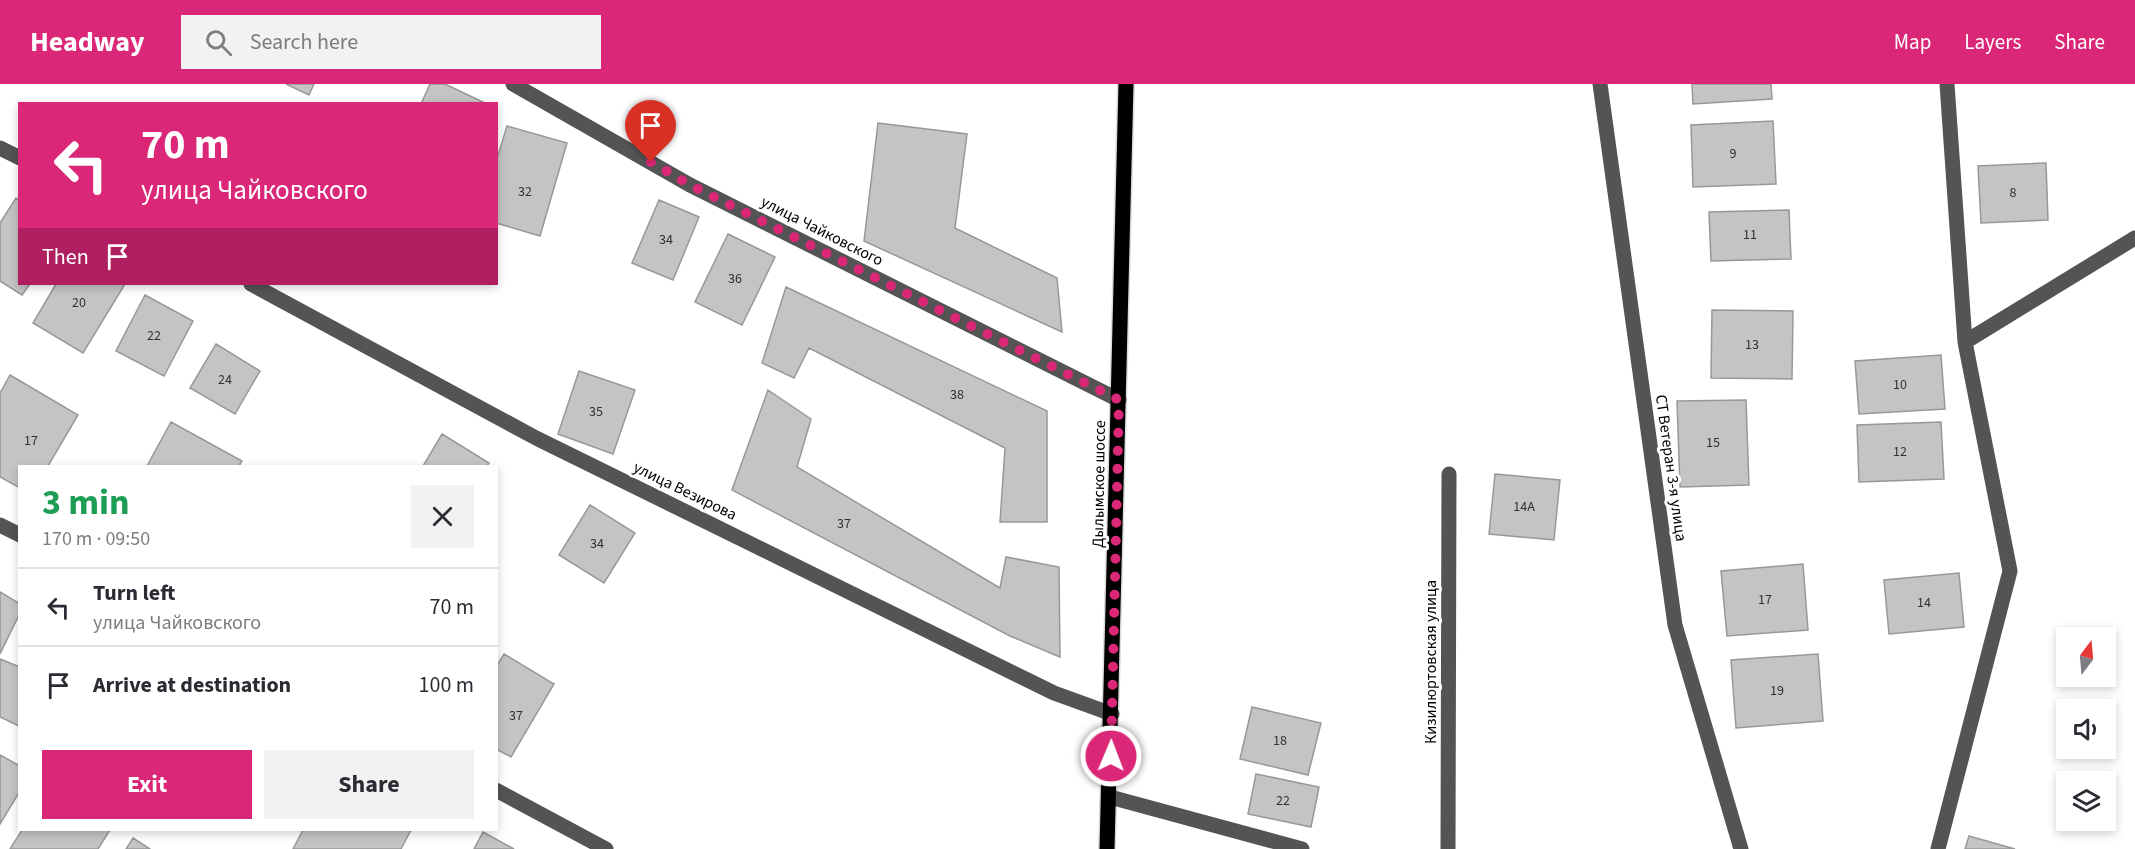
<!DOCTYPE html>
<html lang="en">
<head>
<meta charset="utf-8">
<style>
  body { margin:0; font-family:"Source Sans 3",sans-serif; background:#f2f2f3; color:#2b2b33; height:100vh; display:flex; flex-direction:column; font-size:22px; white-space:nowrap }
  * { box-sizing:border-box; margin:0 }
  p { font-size:20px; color:#7c7c81 }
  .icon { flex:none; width:33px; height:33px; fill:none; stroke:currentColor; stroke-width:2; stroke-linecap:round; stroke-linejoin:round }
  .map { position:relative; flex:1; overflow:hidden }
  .side { position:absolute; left:18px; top:381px; width:480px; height:366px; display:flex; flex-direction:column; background:#fff; border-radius:0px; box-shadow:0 3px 9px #0003 }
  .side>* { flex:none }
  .hud { position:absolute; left:18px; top:18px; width:480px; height:183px; border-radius:0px; box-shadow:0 3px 9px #0003; background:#db2777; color:#fff; overflow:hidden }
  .needle { width:39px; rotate:16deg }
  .tools { position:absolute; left:2056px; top:543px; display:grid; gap:12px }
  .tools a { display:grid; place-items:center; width:60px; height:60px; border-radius:0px; background:#fff; box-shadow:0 3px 9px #0003; font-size:30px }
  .pin { position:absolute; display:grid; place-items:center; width:51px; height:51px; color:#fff; margin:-62px -26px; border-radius:50% 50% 50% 0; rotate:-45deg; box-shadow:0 0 6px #0007 }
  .pin .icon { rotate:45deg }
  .me { position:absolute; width:66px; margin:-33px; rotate:1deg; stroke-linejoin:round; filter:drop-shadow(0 0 4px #0008) }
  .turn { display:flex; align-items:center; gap:21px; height:126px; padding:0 24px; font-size:27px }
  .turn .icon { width:78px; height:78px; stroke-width:2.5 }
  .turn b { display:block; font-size:42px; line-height:51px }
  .then { display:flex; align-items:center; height:57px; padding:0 24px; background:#0003; gap:12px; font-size:22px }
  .round { display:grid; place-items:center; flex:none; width:63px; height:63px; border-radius:0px; background:#f2f2f3 }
  .summary { display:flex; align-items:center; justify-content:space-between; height:102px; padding:0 24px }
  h1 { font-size:36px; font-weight:700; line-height:45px; color:#1e9e55 }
  .cta { display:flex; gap:12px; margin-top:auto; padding:12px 24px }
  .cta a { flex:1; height:69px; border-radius:0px; background:#db2777; color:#fff; font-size:24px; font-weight:700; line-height:69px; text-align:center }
  .cta a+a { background:#f2f2f3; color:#2b2b33 }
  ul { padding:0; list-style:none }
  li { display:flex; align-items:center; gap:18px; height:78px; padding:0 24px; border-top:2px solid #e1e1e2 }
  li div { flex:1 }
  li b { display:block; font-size:22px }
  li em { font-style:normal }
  header { display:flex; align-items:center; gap:36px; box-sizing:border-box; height:84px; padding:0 30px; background:#db2777; color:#fff }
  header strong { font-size:28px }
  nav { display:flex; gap:33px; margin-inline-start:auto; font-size:21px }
  .search { width:420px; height:54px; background:#f2f2f3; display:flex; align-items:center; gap:15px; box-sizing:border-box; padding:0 21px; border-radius:0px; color:#7c7c81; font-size:22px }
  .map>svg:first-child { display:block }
</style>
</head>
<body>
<header>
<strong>Headway</strong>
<div class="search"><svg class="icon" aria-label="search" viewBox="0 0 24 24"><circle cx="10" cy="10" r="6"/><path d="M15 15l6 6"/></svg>Search here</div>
<nav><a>Map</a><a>Layers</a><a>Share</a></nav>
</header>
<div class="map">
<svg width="2135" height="765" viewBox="0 0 2135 765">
  <rect width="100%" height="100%" fill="#fff"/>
  <path fill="#c4c4c4" stroke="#989898" stroke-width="1.5" d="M286,0H314L309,11Z
    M430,0H445L487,20H421Z
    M1692,0H1771L1772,15L1693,20Z
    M1773,37L1776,100L1693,103L1691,41Z
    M878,39L967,50L955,144L1057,194L1062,248L864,157Z
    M507,42L567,59L540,152L496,139V78Z
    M2046,79L2048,136L1981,139L1978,82Z
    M16,114L20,117V200H30L22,211L0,197V139Z
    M659,116L699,133L673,196L632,179Z
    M1789,126L1791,175L1711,177L1709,128Z
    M728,150L775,173L742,241L695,218Z
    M56,200H125L83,269L33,239Z
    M786,203L1047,327V438H1000L1005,364L809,264L794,294L762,279Z
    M145,211L193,237L164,292L116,267Z
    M1712,226L1793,227L1792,295L1711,294Z
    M216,260L260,287L235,330L190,304Z
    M1941,271L1945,325L1859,330L1855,277Z
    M579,287L635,306L613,370L558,350Z
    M10,291L78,331L48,382H20V404L0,393V309Z
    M768,306L811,335L797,383L1000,504L1006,473L1059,483L1060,573L1010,552L732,406Z
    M1746,316L1749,401L1680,403L1677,317Z
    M171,338L242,377L239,382H147Z
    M1941,338L1944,395L1859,398L1857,341Z
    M442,350L489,379L487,382H423Z
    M1495,390L1560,396L1554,456L1489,450Z
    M590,421L635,449L604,499L559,471Z
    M1803,480L1808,546L1727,552L1721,487Z
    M1959,489L1964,543L1889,550L1884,496Z
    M0,508L20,520V529L0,570Z
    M504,570L554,600L511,673L496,665V583Z
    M1818,570L1823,637L1736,644L1731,576Z
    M0,575L20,583L19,642L0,633Z
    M1252,623L1321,639L1308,691L1240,675Z
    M0,671L20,682V707L0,740Z
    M1256,690L1319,703L1311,743L1248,730Z
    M22,746H110L98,765H10Z
    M303,746H411L401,765H293Z
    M483,748L514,765H474Z
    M1969,752L2015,765H1965Z
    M133,754L150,765H126Z"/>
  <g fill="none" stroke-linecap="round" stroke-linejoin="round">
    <g stroke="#dbdbdb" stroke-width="18">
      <path id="major" d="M1107,765L1126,0"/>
    </g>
    <path stroke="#545454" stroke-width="15" d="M513,0L690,101L1119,316
      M1600,0L1675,541L1741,765
      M0,64L20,74
      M251,200L536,354L1054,609L1112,630
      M1965,258L2135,154
      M0,441L20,451
      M496,706L606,765
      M1110,713L1302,765
      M1448,765L1449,390
      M1938,765L2010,487L1965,258L1947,0"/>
    <use href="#major" stroke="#000" stroke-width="15"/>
  </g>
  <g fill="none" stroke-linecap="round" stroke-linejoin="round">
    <path stroke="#db2777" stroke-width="10" stroke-dasharray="0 18" d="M651,78L690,101L1119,316L1111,672"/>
  </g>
  <g text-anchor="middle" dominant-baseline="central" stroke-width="6" stroke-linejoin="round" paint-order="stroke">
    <g font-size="14" fill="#313131">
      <text x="1733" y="70">9</text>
      <text x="525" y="108">32</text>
      <text x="2013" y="109">8</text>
      <text x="1750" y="151">11</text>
      <text x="666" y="156">34</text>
      <text x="735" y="195">36</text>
      <text x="79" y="219">20</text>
      <text x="154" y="252">22</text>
      <text x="1752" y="261">13</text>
      <text x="225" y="296">24</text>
      <text x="1900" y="301">10</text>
      <text x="957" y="311">38</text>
      <text x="596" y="328">35</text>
      <text x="31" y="357">17</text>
      <text x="1713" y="359">15</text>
      <text x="1900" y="368">12</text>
      <text x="1524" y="423">14А</text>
      <text x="844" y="440">37</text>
      <text x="597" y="460">34</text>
      <text x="1765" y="516">17</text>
      <text x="1924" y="519">14</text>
      <text x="1777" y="607">19</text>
      <text x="516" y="632">37</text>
      <text x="1280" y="657">18</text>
      <text x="1283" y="717">22</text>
    </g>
    <g font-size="16" fill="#000" stroke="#fff">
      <text transform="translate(822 147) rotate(27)">улица Чайковского</text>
      <text transform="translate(1671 384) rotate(82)">СТ Ветеран 3-я улица</text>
      <text transform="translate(1099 400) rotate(-89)">Дылымское шоссе</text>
      <text transform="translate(685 407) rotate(26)">улица Везирова</text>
      <text transform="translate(1431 578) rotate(-90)">Кизилюртовская улица</text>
    </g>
  </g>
</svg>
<div class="tools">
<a><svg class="needle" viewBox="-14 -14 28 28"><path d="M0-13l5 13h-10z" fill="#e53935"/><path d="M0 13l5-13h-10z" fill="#7c7c81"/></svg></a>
<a><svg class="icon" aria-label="sound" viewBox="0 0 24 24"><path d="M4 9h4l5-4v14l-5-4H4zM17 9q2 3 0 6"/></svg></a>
<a><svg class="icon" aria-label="layers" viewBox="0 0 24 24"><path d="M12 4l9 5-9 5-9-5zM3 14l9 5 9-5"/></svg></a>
</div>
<div class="pin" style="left:651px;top:78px;background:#d93025"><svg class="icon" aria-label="arrive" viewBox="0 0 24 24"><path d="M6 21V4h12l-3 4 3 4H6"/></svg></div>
<svg class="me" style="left:1111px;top:672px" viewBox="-20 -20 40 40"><circle r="17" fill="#db2777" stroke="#fff" stroke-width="3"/><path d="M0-11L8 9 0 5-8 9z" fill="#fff"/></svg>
<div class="hud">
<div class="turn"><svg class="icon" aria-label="left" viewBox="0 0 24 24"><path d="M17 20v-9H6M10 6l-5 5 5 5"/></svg><div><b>70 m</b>улица Чайковского</div></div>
<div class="then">Then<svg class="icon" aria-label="arrive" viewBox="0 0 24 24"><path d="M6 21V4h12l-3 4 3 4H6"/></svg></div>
</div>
<section class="side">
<div class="summary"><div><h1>3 min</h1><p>170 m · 09:50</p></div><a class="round"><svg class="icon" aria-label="close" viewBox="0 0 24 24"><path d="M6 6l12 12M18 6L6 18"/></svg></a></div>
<ul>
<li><svg class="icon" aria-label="left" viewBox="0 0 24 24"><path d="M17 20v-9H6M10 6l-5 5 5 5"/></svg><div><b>Turn left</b><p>улица Чайковского</p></div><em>70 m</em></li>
<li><svg class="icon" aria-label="arrive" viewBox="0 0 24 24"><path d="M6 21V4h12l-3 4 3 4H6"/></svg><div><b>Arrive at destination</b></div><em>100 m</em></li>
</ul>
<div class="cta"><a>Exit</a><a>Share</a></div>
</section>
</div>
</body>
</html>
